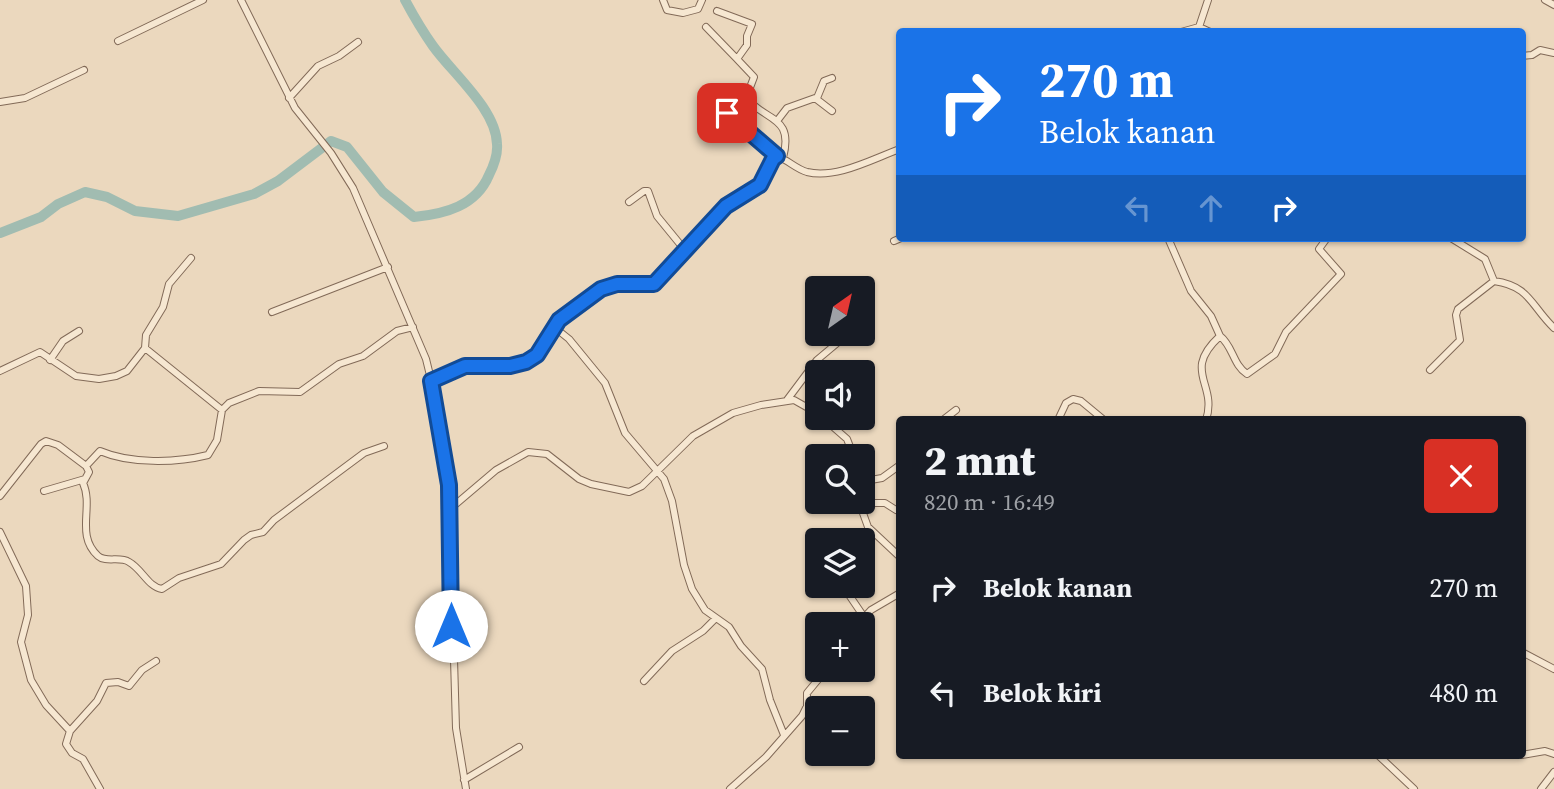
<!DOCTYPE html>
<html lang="id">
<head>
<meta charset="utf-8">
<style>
  body { margin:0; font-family:"Source Serif 4",serif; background:#242831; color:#f1f3f6; height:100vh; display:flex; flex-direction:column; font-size:26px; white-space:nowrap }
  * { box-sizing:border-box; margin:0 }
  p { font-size:23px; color:#9ea1a6 }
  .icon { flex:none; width:38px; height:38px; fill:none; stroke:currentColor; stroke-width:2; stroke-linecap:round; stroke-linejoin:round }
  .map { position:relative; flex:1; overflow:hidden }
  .side { position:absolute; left:896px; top:416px; width:630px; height:343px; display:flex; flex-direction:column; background:#171b24; border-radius:7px; box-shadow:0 2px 5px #0004 }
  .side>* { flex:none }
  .guide { position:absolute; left:896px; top:28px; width:630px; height:214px; border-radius:7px; box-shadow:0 2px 5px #0004; background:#1a73e8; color:#fff; overflow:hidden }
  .needle { width:46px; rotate:34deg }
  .fabs { position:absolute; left:805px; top:276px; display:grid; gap:14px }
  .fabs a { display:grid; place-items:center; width:70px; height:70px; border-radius:7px; background:#171b24; box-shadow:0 2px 5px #0004; font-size:35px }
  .pin { position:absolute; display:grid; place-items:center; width:60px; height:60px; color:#fff; margin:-30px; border-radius:14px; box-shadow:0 4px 10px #0006 }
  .me { position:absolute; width:77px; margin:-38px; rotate:0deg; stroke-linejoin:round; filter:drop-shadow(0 0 5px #0008) }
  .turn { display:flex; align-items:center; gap:24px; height:147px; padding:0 28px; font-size:32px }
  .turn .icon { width:91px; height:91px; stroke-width:2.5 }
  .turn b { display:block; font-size:49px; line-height:60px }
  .lanes { display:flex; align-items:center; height:66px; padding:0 28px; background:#0003; justify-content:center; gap:35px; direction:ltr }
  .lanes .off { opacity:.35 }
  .round { display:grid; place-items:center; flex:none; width:74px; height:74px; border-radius:7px; background:#242831 }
  .summary { display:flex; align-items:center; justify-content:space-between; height:119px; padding:0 28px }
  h1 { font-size:42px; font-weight:800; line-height:52px }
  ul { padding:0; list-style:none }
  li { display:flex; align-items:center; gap:21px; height:105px; padding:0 28px }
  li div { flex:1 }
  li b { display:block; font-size:26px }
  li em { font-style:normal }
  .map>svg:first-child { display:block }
</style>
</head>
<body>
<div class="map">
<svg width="1554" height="789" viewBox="0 0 1554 789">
  <rect width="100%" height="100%" fill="#ebd8be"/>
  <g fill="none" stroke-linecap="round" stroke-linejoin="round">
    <path stroke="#a1bcb1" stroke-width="10" d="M0,233L41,217L58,204L85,192L107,197L135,211L178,216L254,194L278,181L331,141L347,147L383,192L414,217C445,214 476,206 489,175C494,165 498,155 497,144C496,109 453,74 433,46C423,32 413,15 405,0"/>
    <g stroke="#826a58" stroke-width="8">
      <path id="minor" d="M241,0L295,108L331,153L353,188L426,359L437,404L449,485L456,728L466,789
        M663,0L667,10L683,13L698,9L702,0
        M1545,0L1554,5
        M717,11L752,24L747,36V45L737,59L754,77L746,98C767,122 794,116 783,158
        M706,27L737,59
        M1199,27L1210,32
        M1181,32L1199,27L1208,0
        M118,41L203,0
        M1522,56L1532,55L1540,50L1554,53
        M289,98L318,66L339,56L358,42
        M817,98L824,81L832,78
        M0,102L25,98L84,70
        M727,112L777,156
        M777,121L787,108L815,98L832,111
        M629,202L644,191H648L657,216L684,249
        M1168,238L1191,291L1211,316L1220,336C1181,372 1218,383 1206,420
        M1451,238L1485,259L1494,281
        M894,241L901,238
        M272,312L388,267
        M554,327L569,339L605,383L625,433L664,479L672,501L684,565L692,589L705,610L729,627L741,646L762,669L770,700L784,735
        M1220,336C1233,346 1233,365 1247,374L1275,354L1286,332L1341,274L1319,249L1327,238
        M145,348L146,335L163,307L169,284L191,258
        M50,360L63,341L79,331
        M1430,370L1460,340L1456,315L1458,309L1494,281C1530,286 1531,306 1554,328
        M0,371L40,352L76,376L99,379L116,376L127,371L145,348L222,410
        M431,381L465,366H510L526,362L536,355L559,320L601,289L617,284H654L712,219L732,201L760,185L773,159L777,156C788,160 796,169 807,172C837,179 872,159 900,149
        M787,400L817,360L848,334
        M823,418L847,439L854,457
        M943,420L956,410
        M1058,420L1066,403L1073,399L1081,401L1104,420
        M86,466L89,472L83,483C94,507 75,535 98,556C106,563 120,556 129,562C142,569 148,587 162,589L179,578L221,564L244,540L251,535L263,532L274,520L364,453L384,446
        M863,474L865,481L882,478L900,465
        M44,491L85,479
        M0,496L41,444L46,441L58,445L86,466L100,451C130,464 176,463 208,455L217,440L222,410L229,403L259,391L300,392L339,364L363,356L397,331L413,327
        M859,502L868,527L900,557
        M859,503H885L896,510
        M450,509L496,470L528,452L547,454L579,479L591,484L629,492L642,486L693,436L733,413L761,405L794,400L817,413
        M0,532L26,586L28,615L21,642L31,680L46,705L70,731
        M843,586L864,617
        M857,625L871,610L900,593
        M1522,652L1554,669
        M644,681L672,651L703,631L715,619
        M1522,755L1545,751L1554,754
        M1379,756L1414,789
        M464,780L519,747
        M100,789L83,759L72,753L66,744L70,731L97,701L106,683L118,682L129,686L142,670L156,661
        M730,789L766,757L802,716L807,706V693L826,670
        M1541,789L1554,772"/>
    </g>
    <use href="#minor" stroke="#f6e7d1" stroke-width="6"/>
  </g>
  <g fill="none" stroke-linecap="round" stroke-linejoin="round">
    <g stroke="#114b97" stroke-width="18">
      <path id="route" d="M451,626L449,485L431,381L465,366H510L526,362L537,355L559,320L601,289L617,284H654L726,206L760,185L773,159L777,156L727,113"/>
    </g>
    <use href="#route" stroke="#1a73e8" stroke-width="12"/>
  </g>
</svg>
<div class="fabs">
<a><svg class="needle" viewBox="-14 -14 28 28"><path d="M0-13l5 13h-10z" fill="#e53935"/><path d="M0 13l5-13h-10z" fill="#9ea1a6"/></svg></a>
<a><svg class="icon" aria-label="sound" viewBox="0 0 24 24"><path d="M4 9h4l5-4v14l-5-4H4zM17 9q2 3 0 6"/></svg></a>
<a><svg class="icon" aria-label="search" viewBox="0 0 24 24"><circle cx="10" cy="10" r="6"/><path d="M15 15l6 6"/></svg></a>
<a><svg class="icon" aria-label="layers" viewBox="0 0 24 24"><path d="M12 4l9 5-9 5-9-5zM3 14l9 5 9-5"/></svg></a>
<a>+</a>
<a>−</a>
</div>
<div class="pin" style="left:727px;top:113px;background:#d93025"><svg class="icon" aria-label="arrive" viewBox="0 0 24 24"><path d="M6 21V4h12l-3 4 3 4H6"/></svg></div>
<svg class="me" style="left:451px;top:626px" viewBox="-20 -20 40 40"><circle r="19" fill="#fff"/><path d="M0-13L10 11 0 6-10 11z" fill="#1a73e8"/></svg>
<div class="guide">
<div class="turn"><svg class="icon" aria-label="right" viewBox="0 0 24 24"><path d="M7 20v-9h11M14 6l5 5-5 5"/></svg><div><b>270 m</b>Belok kanan</div></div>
<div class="lanes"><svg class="icon off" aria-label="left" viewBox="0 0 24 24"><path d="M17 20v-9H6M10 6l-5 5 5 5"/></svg><svg class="icon off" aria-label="ahead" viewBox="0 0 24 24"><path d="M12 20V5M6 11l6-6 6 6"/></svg><svg class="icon" aria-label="right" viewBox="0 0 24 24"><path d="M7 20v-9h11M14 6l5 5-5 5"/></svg></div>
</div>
<section class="side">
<div class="summary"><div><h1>2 mnt</h1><p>820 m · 16:49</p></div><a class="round" style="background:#d93025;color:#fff"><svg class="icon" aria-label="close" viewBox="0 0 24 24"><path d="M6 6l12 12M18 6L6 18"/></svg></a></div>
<ul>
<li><svg class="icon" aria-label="right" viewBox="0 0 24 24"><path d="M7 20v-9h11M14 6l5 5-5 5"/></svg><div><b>Belok kanan</b></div><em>270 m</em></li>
<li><svg class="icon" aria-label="left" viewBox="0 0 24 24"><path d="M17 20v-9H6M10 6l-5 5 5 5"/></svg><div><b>Belok kiri</b></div><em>480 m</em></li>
</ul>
</section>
</div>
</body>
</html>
